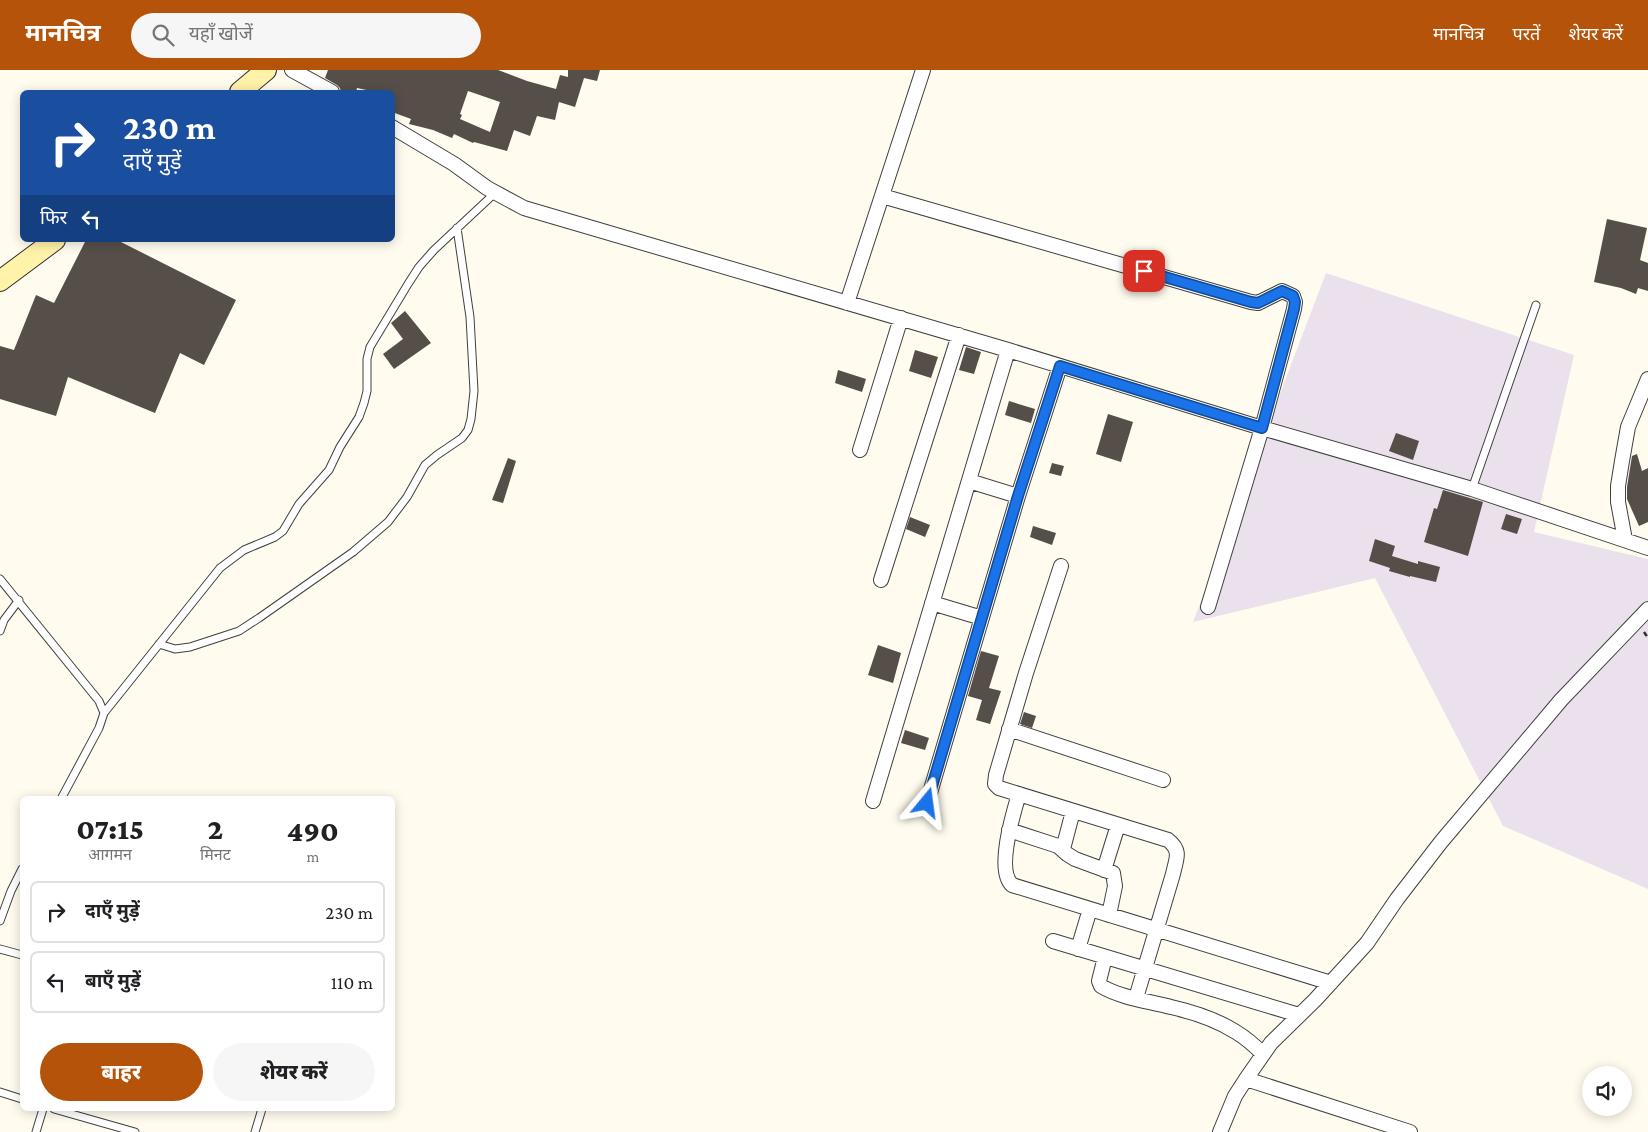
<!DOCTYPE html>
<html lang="hi">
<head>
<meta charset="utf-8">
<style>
  body { margin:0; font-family:"Crimson Pro","Noto Sans Devanagari",serif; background:#f6f6f6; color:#202124; height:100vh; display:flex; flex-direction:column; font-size:19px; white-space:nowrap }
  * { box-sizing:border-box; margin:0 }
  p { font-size:16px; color:#757577 }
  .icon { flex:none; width:28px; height:28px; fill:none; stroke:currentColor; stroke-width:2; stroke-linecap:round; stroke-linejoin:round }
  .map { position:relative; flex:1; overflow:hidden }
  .drawer { position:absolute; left:20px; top:726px; width:375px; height:315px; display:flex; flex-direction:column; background:#fff; border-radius:8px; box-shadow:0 2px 12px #0003 }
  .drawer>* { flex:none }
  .banner { position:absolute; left:20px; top:20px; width:375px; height:152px; border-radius:8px; box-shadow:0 2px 12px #0003; background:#1a4fa0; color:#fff; overflow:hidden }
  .tools { position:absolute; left:1582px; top:996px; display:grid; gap:10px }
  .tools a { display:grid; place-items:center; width:50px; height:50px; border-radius:50%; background:#fff; box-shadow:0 2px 12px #0003; font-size:25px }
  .pin { position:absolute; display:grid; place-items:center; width:42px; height:42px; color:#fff; margin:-21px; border-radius:10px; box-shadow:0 2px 8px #0006 }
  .me { position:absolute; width:55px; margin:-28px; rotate:16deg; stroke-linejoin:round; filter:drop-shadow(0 0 4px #0008) }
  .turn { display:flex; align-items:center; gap:18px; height:105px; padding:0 20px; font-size:22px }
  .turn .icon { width:65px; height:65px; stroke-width:2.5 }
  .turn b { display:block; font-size:35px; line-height:42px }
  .then { display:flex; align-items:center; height:48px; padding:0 20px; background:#0003; gap:10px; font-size:19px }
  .eta { display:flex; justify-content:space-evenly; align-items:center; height:85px; text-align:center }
  .eta b { font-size:30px; font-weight:800; line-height:35px }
  .primary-button { display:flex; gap:10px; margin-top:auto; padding:10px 20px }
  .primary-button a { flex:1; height:58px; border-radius:30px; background:#b45309; color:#fff; font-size:20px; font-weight:800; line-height:58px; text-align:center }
  .primary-button a+a { background:#f6f6f6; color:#202124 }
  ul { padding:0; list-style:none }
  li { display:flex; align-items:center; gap:15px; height:62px; margin:0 10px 8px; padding:0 10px; border:2px solid #e0e0e0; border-radius:8px }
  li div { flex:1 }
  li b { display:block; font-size:19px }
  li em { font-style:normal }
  header { display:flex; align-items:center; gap:30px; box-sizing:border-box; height:70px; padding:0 25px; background:#b45309; color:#fff }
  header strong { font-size:24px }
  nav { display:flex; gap:28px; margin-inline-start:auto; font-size:18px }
  .search { width:350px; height:45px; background:#f6f6f6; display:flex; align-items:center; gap:12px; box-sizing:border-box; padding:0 18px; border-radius:28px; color:#757577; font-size:19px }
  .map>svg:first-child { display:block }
</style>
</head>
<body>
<header>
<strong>मानचित्र</strong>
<div class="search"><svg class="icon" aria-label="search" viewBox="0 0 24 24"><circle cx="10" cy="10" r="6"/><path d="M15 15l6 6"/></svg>यहाँ खोजें</div>
<nav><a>मानचित्र</a><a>परतें</a><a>शेयर करें</a></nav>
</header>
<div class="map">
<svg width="1648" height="1062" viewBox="0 0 1648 1062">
  <rect width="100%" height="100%" fill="#fffbee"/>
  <path fill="#ebe1ec" d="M1326,203L1574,285L1534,462L1648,489V819L1503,756L1375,508L1193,552Z"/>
  <path fill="#564e49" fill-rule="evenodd" d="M328,0H498L527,11L556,19L560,5L568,7V0H600L597,11L584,8L575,37L559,32L555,50L537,46L530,66L514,60L507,81L474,72L473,73L454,64L452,68L433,60L409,54L411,49L392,42V22H376L357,18L356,22H341L340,18L337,15L325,8ZM468,21L500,32L490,62L460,49L462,45L460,44Z
    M1607,149L1647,158L1640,190L1648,193V221L1638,218L1636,224L1621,218L1594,212Z
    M86,170H117L236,230L204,295L180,283L155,343L68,307L56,346L0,329V276L14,280L36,225L54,233Z
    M405,241L431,273L394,299L383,284L403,269L391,253Z
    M966,277L981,282L974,304L959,300Z
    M915,280L938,287L931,308L909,301Z
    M838,300L866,309L862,322L835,313Z
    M1009,331L1035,339L1031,353L1005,345Z
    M1108,344L1133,352L1121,392L1096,384Z
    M1396,363L1419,371L1413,390L1389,381Z
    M1637,384L1642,401L1648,398V452L1639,456L1627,429V417L1632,386Z
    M508,388L516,391L503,433L492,430Z
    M1052,393L1064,396L1061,406L1049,403Z
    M1443,420L1483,432L1468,486L1424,472L1434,438L1437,439Z
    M1506,444L1522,449L1517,464L1501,459Z
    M910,447L930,455L925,467L906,459Z
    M1033,456L1056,463L1052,475L1030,467Z
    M1375,469L1395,476L1392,486L1418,494V491L1440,497L1436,512L1410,506V507L1389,501L1390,498L1369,491Z
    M878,575L901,583L893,613L868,605Z
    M981,581L999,586L989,618L1001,621L990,654L976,650L982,630L968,626Z
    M1024,642L1036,646L1032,658L1020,654Z
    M905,660L929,668L925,680L901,673Z"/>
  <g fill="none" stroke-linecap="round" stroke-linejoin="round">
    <g stroke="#404040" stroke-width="9">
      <path id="lane" d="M1472,419L1536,235
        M0,509L99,631L104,643L99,658L61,729
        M0,561L4,550L19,530
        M159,574L175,579L190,577L239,561L259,548L353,482L388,452L407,427L425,395L437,385L462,368L468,360L471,349L474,321L470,247L457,158
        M104,643L220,498L244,480L275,467L283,461L299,434L329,400L340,377L359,347L364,333L367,321V289L370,277L408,214L419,197L434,180L495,123
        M0,851L11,821L22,799
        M0,879L22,885
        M0,1022L22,1029
        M54,1039L135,1062
        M36,1062L43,1039
        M255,1062L262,1039"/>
    </g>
    <g stroke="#404040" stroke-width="16">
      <path id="street" d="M292,0L332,22
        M392,57L454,94L487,118L524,138L1008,280L1262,358L1472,419L1648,478
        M882,126L1251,232L1258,233L1282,221L1293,226L1295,232L1294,239L1262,358L1208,537
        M847,233L923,0
        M860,380L901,248
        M969,411L1018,426
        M1625,470L1618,432V416L1622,391L1628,357L1648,309
        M1061,496L1026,603L996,705L995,714L999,718L1168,770C1182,781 1176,789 1173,804L1136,928
        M881,510L959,265
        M932,533L982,548
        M1009,659L1163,710
        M1019,724C1013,744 996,800 1012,815L1331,913
        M873,731L1008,280
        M927,733L1018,426L1060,296
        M1009,760L1058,776L1067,784L1075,789L1113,803L1115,816L1109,845
        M1063,779L1073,741
        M1104,800L1118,755
        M1053,871L1299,945
        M1078,879L1090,839
        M1105,887L1099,911L1101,916C1121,928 1149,931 1171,937C1193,942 1217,950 1236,962C1246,968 1255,976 1263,984
        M1246,1009L1410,1062
        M1220,1062L1235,1026L1246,1009L1271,973L1315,930L1367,873L1397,829L1441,772L1561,630L1648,539"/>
    </g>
    <g stroke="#2f2f2f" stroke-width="22">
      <path id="secondary" d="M240,22L266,0
        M0,211L55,170"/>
    </g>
    <path stroke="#2f2f2f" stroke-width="2.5" stroke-dasharray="5 2.5" stroke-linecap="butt" d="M1644,562L1648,568"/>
    <use href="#lane" stroke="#fff" stroke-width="7"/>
    <use href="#street" stroke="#fff" stroke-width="14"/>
    <use href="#secondary" stroke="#fff3a9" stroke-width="20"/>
  </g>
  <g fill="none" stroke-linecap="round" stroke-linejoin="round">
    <g stroke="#114b97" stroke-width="12">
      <path id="route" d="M927,733L1018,426L1060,296L1262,358L1294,239L1295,232L1293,226L1282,221L1258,233L1251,232L1144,201"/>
    </g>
    <use href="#route" stroke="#1a73e8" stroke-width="9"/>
  </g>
</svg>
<div class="tools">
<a><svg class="icon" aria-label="sound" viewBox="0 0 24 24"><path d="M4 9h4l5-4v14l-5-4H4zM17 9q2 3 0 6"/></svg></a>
</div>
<div class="pin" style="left:1144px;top:201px;background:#d93025"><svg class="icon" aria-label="arrive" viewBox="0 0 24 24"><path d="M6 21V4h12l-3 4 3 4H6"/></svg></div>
<svg class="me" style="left:927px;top:733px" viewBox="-20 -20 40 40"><path d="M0-17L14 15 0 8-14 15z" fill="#1a73e8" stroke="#fff" stroke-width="4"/></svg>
<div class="banner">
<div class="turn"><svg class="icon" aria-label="right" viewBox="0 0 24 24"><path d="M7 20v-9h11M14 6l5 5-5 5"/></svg><div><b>230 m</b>दाएँ मुड़ें</div></div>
<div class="then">फिर<svg class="icon" aria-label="left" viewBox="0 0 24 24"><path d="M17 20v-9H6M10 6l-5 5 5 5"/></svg></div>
</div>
<section class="drawer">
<div class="eta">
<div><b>07:15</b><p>आगमन</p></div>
<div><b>2</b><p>मिनट</p></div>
<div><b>490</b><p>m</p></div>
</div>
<ul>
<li><svg class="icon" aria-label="right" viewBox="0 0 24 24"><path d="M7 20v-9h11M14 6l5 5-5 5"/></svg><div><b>दाएँ मुड़ें</b></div><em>230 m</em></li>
<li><svg class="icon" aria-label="left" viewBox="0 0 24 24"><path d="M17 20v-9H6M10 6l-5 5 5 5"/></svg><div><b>बाएँ मुड़ें</b></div><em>110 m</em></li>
</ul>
<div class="primary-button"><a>बाहर</a><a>शेयर करें</a></div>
</section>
</div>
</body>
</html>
